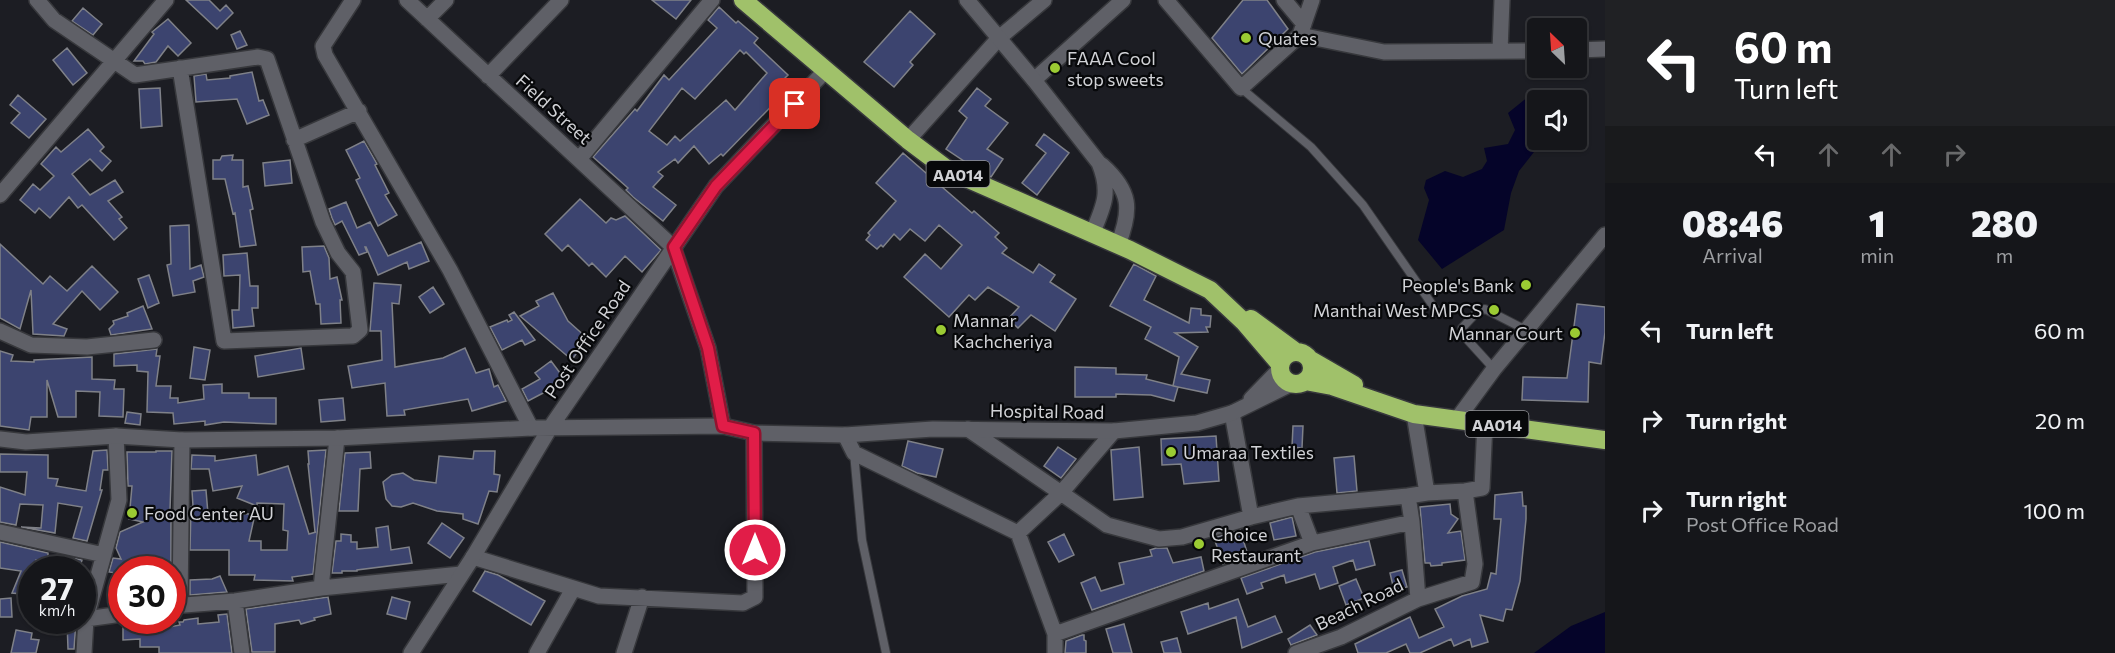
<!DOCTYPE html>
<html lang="en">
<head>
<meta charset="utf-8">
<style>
  body { margin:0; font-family:Commissioner,sans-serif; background:#222327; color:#f1f3f6; height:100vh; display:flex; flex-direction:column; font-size:22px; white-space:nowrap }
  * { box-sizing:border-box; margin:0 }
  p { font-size:20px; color:#9d9fa2 }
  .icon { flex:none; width:33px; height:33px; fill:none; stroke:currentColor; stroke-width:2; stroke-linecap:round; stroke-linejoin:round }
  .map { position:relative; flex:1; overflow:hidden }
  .details { display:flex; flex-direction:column; background:#15161a; width:510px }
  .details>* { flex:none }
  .banner { background:#202124; color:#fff; overflow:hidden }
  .needle { width:39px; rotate:335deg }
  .controls { position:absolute; left:1527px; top:18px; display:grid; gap:12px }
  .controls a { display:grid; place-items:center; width:60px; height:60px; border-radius:6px; background:#15161a; box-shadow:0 2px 4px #0004,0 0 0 2px #343539; font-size:30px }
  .speed { position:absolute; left:18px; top:556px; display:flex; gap:12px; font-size:30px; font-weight:700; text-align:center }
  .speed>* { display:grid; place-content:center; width:78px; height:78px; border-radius:50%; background:#15161a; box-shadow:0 2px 4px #0004,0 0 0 2px #343539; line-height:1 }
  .speed small { font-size:15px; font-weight:400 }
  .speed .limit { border:9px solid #d22; background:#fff; color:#111 }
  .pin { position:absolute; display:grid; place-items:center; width:51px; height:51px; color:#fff; margin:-26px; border-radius:12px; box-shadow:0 3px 9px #0006 }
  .me { position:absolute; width:66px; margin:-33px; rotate:0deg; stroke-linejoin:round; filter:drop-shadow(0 0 4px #0008) }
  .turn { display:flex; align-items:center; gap:21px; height:126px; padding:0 30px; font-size:27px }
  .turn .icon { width:78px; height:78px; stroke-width:2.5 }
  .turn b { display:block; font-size:42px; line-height:51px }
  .lanes { display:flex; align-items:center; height:57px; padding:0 30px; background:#0003; justify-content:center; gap:30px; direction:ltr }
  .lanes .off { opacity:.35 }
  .eta { display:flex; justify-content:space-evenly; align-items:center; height:102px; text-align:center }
  .eta b { font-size:36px; font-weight:800; line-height:42px }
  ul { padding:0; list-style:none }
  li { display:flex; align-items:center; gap:18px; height:90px; padding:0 30px }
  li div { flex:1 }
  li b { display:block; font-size:22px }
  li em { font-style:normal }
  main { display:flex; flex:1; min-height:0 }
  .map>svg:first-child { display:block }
</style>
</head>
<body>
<main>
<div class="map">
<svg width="1605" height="653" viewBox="0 0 1605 653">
  <rect width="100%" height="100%" fill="#1c1d23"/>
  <path fill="#050429" d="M1533,93L1538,102L1534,152L1519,171L1511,193L1504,230L1442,269L1418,240L1429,200L1424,188L1426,180L1445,171L1463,177L1482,169L1487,161L1484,148L1508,144L1515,130L1508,113Z
    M1605,612V653H1534L1571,626Z"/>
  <path fill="#3c446f" stroke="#7f8188" stroke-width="1.5" fill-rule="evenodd" d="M186,0H209L220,11L226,5L233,13L217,29Z
    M652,0H691L676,19Z
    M1243,0H1267L1288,29L1242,74L1212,38Z
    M719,7L736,23L738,21L758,38L754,43L788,75L782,81L789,88L723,156L721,154L709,164L694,146L678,163L675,159L658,172L663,176L653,187L676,205L663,221L633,197L626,190L628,188L593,157L635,109L637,111L664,75L669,80L717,28L708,20ZM740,50L744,54L746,52L767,73L735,110L726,100L680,141L675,136L667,145L649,131L682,88L695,99Z
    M83,8L102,24L93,35L72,21Z
    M910,11L935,34L910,62L913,65L894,87L864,62Z
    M168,19L191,43L178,56L168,46L156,62L145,64L143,61H134L154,34L152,32Z
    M240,31L247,45L237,49L231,35Z
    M67,48L87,73L73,85L53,60Z
    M252,72L259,101L263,100L269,115L247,124L237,99L196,102L194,76L206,74L207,80L230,78V76Z
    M160,88L162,126L141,128L139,89Z
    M977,88L991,99L985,106L1008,123L987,149L1003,159L991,177L979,171L946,149L967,118L959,111Z
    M18,95L46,119L29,138L11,123L20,113L10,105Z
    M88,129L104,147L100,151L111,161L102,171L90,159L72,174L90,195L115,180L123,192L108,201L122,217L119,219L127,228L114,240L82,205L78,208L69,197L50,218L39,208L35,213L20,200L33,184L40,190L54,176L41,164L56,147L61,152Z
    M1044,134L1069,153L1037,195L1022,183L1046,153L1036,145Z
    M364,141L377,164L375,165L389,193L385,195L397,215L378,226L356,180L360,178L346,150Z
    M903,153L972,213L974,211L999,233L995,237L1007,248L1002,253L1033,273L1039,264L1055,275L1050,282L1076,299L1055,331L1031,315L1018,328L1008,319L1019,307L988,287L975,300L969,295L949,317L904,277L925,254L941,269L962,245L939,225L925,241L910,229L900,240L894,234L883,247L881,245L877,249L866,240L870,235L868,233L896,201L876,183Z
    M233,155L232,160H243V187L248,186L253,209L250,210L256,245L240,247L235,213L233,214L225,179H213V160H220L222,156Z
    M290,160L292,183L265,186L263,163Z
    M580,199L606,223L611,218L616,220L625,216L661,250L642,272L625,256L606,277L592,263L589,266L568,245L562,251L545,234Z
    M346,202L357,228L370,222L388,256L421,242L429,261L409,269L407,262L378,275L366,247H365L367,252L359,255L342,221L335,225L332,218L329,209Z
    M189,225L190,269L201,265L204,277L193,281L195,292L173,296L167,265L171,264L170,226Z
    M0,244L43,284L50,276L67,291L92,266L118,292L100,310L82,291L53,324L67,329L64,336L33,334L31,290L20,329L0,318Z
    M324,246L329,258L330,279L337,277L342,300H340L341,323L321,324L320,304H316L310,271L303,272L302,247Z
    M247,253L250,286H258V308H252L254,326L233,328L232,310H239L240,275L224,276L223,255Z
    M1134,264L1156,276L1144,300L1189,323L1191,308L1201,309V315L1211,316L1210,327H1206L1208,332L1175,333L1198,347L1181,374L1210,380L1207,393L1173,386L1179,357L1145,339L1151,327L1110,306Z
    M149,275L159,303L148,308L138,279Z
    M374,283L401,285L399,304L392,303L395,367L443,358L465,348L476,373L489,369L494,387L498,385L506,401L472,411L468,399L404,410L405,415L387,416L385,383L352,388L348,366L382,360L381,331H370Z
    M433,287L444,304L430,313L419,297Z
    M553,293L568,321L587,338L572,360L520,316L539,306L536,301Z
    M1577,304L1605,307V332L1601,364L1589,362L1588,402L1522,400L1523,377L1567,378Z
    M143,306L152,329L111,335L109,329L114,324L113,321L128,316L127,313Z
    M514,312L535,340L525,345L522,340L502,350L490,327L507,320L508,322L512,320L509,315Z
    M194,347L210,350L205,380L190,378Z
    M301,348L304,369L258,377L255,356Z
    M157,349L156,356H160L156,386H171L170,398H178V403L204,399L203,385L222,384V393H249V398H276V424L224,422L205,425V421L174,424L173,413L147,412L148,372L137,371V365L114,366V354Z
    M0,351L13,355L11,361L34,362V360L92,357V379L115,380L114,389H124L123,417L99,416L100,392L76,391V417H58L47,380V417H31L29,430L0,426Z
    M551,361L563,377L545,392L528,401L522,389L540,379L535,373Z
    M1075,367L1116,368V374L1147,375L1146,379L1178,387L1174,401L1151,395L1116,394V397H1075Z
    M343,398L345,420L321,422L319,400Z
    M127,412L141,414L140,425L125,423Z
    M1293,426H1303L1302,448L1292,447Z
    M1216,436L1219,481L1184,484L1181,464L1162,465L1161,439Z
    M908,441L943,449L936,477L917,473L902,466Z
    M1058,447L1076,459L1061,478L1044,466Z
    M1139,447L1143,497L1114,500L1111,450Z
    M107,450L108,470H103L100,490H102L87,541L73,538L82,507L58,503L55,533L21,527L41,528L43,505L20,504L16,525L0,522V487L25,495L27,472H0V454L48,455V478L58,479L56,486L86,491L93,451Z
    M326,450L313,574L292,577L293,581L254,580L255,575H229V550H190L191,507L193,506L192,491L206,490L208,514H255L249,541H261V550H287L288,531L283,530L284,504L257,503V506L237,498L242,486L213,491L209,469H191L192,455L215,456V461L256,455L258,475L288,466L309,534L316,532H315L308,464H309L308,451Z
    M156,451H172L170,510H171V570H122V574L109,572L113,558L121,559L116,548L120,532L143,522L129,519L132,486H128L127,452H156Z
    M474,451H495L494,474L500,475L497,492L489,491L478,524L463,519V514L437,511L413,503L401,507L392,506L386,499L383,482L392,475L403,473L414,480L436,483L439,456L473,459Z
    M370,452L371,468L360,469L358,511H339L345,453Z
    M1354,456L1357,491L1337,493L1334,458Z
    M1522,492L1523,506H1526V519L1520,581L1512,610L1506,609L1503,621L1480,615L1488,642L1472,647L1470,639L1454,646L1451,639L1420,653H1410L1406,644L1386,653H1358L1355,644L1410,617L1419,638L1444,627L1435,609L1462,596L1487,589L1491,573L1496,574L1501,519H1494L1495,495Z
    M1450,504L1451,514L1458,519L1448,533L1461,531L1465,560L1442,563V565L1431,566L1430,563H1425L1420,507Z
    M1292,517L1296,536L1274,540L1270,523Z
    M442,523L464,538L450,558L428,543Z
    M388,526L391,550L409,547L412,563L357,570V571H342V573H332L336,541H341V534L351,535V542H357V549L378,547L376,528Z
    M1240,530L1248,555L1223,564L1214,538Z
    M1064,534L1074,555L1059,562L1048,542Z
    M1369,541L1375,565L1356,570L1353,560L1333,567L1338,583L1320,589L1315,574L1286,583L1284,575L1261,583L1263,588L1247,594L1241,578L1315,552Z
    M0,542L48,553V561L36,560L35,570H32V595L12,593L21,571L0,568Z
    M1156,548H1167L1173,563L1201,557L1204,571L1092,610L1081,583L1095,577L1101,591L1124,584L1119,563L1152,556L1150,550Z
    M67,557L82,560L79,570H63Z
    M1402,570L1407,587L1394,590L1390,573Z
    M485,571L498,575L545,601L531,625L473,591Z
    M220,576L227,592L190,595V580L212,579Z
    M1356,579L1364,598L1346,605L1339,586Z
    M328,597L331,614L314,618L315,620L301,624L299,620L275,624V652H252L246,609Z
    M392,597L410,602L406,619L387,614Z
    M11,598L12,617H0V599Z
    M1238,599L1248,627L1275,616L1282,632L1242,648L1236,617L1188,634L1181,612L1208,603L1209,609Z
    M227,614L232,653H159V647H140V639L123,640V624L127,622H141V629H159L180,625L179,622H183L184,620L198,618V624L219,622L218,615Z
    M67,621H76L74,649H68Z
    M1124,624L1132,653H1113L1106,629Z
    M1310,625L1317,635L1291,645L1288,639Z
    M16,630L32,633L31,639L39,640L36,653H11Z
    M1082,635H1084V640L1086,641V653H1065L1066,641Z
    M1177,638L1181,653H1164L1161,642Z"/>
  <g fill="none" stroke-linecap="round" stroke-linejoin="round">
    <g stroke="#37383c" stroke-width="10">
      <path id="lane" d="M1241,88L1311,147L1363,205L1438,313
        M1494,369L1464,336L1462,328L1477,312L1485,309L1526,330
        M854,453L862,540L886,653"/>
    </g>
    <g stroke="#37383c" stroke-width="18">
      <path id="street" d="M37,0L54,20L135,75L258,57L267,59L323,222L338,253L353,272L360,330L353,336L224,341L180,68
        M353,0L323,46L325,55L450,270L531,428
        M407,0L673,247L708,348L723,426
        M1166,0L1241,88L1300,35L1312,0
        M1284,0L1304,24
        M427,19L446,0
        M1300,35L1384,52L1538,51
        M1576,50L1605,49
        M1500,51L1502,0
        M488,76L561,0
        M1034,80L1123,0
        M294,140L359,111
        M908,140L999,38L1044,0
        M580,158L712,0
        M0,195L166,0
        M0,331L31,345L87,347L154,340
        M1232,413L1251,517
        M968,429L1061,493L1018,533L1055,634
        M1114,431L1061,493L1107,525L1159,539L1182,537L1251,517L1298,506
        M845,435L854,453L1018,533
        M116,436L119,500L86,619L122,614
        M337,438L321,588L461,574
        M1427,493L1465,491L1482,488L1485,422
        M1408,496L1298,506L1312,543L1412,522
        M0,532L104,555
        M473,557L599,596L743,603L755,597L754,433
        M1418,599L1472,582L1475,564L1465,491
        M235,601L242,653
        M180,605L182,440
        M172,606L235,601L321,588
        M84,653L86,619
        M537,653L573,589
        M624,653L642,597
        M1055,653V634L1312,543
        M1296,653L1341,637L1418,599L1412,522L1408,496L1427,493L1414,414"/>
    </g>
    <g stroke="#37383c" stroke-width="18">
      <path id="secondary" d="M967,0L1034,80L1099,163C1111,192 1104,206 1092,234
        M1102,165C1131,191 1132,209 1118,245
        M1251,399L1280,369
        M1458,418L1494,369L1605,235
        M0,439L26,442L116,436L182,440L337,438L531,428L723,426L754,433L845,435L933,429L1114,431L1197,423L1232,413L1293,383
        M411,653L473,557L550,428L716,186L826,70"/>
    </g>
    <g stroke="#37383c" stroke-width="21">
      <path id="highway" d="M743,0L908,140L948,170L1130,250L1210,290L1244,322L1280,364
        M1251,319L1296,352
        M1280 368a16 16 0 1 1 32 0a16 16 0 1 1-32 0Z
        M1309,359L1354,385
        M1305,381L1332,386L1414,414L1605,440"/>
    </g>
    <use href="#lane" stroke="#5f6067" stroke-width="8"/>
    <use href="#street" stroke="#5f6067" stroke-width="15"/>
    <use href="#secondary" stroke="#5f6067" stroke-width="15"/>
    <use href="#highway" stroke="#a0c16a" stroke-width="18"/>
  </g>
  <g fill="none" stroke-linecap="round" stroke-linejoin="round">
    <g stroke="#92132f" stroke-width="15">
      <path id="route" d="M755,550L754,433L723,426L708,348L674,247L716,186L795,104"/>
    </g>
    <use href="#route" stroke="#e11d48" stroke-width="10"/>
  </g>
  <g fill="#9bcb33" stroke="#07080a" stroke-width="2">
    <circle cx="1246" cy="38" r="6"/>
    <circle cx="1055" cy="68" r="6"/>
    <circle cx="1526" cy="285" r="6"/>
    <circle cx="1494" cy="310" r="6"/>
    <circle cx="941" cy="330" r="6"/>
    <circle cx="1575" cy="333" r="6"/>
    <circle cx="1171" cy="452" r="6"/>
    <circle cx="132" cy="513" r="6"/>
    <circle cx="1199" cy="544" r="6"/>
  </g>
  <g text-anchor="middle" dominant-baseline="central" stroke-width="4.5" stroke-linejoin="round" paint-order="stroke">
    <g fill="#07080a" stroke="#949599" stroke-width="1.5">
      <rect x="926.5" y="161" width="63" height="26" rx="4.5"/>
      <rect x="1465.5" y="411" width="63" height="26" rx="4.5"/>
    </g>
    <g font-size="16" font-weight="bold" fill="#d1d2d6">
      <text x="958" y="174">AA014</text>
      <text x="1497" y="424">AA014</text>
    </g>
    <g font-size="18" fill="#d1d2d6" stroke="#07080a" text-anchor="start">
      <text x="1258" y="38">Quates</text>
      <text x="1067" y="58">FAAA Cool<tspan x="1067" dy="21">stop sweets</tspan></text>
      <text x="1514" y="285" text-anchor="end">People's Bank</text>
      <text x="1482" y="310" text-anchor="end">Manthai West MPCS</text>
      <text x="953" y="320">Mannar<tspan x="953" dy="21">Kachcheriya</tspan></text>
      <text x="1563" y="333" text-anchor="end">Mannar Court</text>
      <text x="1183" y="452">Umaraa Textiles</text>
      <text x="144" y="513">Food Center AU</text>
      <text x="1211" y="534">Choice<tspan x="1211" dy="21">Restaurant</tspan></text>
    </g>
    <g font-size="18" fill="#d1d2d6" stroke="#07080a">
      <text transform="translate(554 109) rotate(42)">Field Street</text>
      <text transform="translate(587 339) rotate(-56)">Post Office Road</text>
      <text transform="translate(1047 411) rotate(1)">Hospital Road</text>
      <text transform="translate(1359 604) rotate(-26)">Beach Road</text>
    </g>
  </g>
</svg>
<div class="controls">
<a><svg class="needle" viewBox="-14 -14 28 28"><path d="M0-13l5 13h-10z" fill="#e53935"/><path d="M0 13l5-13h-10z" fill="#9d9fa2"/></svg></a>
<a><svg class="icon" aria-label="sound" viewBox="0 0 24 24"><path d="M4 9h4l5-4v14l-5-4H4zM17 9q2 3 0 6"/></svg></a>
</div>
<div class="speed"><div>27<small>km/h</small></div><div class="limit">30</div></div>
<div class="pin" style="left:795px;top:104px;background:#d93025"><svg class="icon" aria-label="arrive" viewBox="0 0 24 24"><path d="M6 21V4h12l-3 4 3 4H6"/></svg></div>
<svg class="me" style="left:755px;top:550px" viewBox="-20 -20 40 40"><circle r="17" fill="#e11d48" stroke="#fff" stroke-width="3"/><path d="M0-11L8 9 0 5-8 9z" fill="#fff"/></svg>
</div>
<section class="details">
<div class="banner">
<div class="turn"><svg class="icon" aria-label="left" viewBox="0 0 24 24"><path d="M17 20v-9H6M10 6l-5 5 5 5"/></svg><div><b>60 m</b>Turn left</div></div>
<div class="lanes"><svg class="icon" aria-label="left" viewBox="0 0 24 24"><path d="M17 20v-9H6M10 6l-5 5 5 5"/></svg><svg class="icon off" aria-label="ahead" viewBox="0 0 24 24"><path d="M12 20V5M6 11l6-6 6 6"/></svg><svg class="icon off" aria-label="ahead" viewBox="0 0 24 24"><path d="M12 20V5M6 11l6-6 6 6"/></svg><svg class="icon off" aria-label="right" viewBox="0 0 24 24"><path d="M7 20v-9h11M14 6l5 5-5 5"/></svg></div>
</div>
<div class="eta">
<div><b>08:46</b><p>Arrival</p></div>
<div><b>1</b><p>min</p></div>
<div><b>280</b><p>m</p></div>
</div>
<ul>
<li><svg class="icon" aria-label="left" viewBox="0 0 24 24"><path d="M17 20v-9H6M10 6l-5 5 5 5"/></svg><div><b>Turn left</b></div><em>60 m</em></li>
<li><svg class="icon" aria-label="right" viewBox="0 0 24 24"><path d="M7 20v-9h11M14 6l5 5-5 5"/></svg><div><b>Turn right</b></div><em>20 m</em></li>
<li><svg class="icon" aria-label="right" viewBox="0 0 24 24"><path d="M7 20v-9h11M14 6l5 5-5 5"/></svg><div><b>Turn right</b><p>Post Office Road</p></div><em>100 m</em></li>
</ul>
</section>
</main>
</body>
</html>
